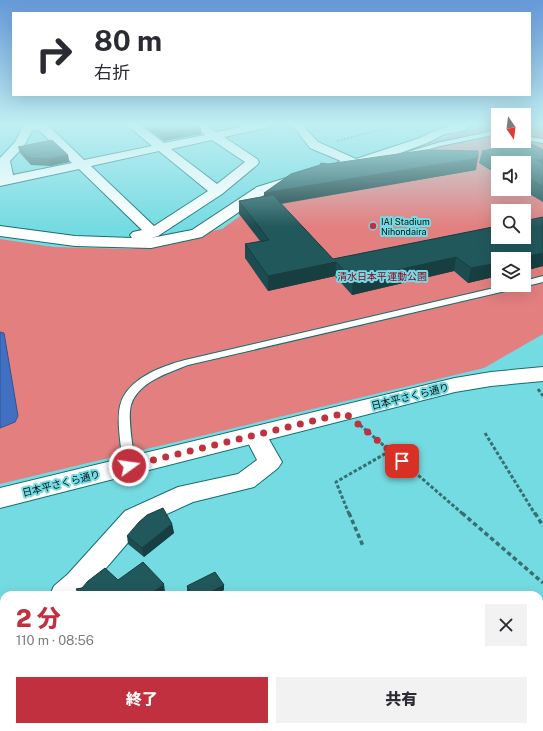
<!DOCTYPE html>
<html lang="ja">
<head>
<meta charset="utf-8">
<style>
  body { margin:0; font-family:"Public Sans","Noto Sans JP",sans-serif; background:#f2f2f3; color:#2b2b33; height:100vh; display:flex; flex-direction:column; font-size:15px; white-space:nowrap }
  * { box-sizing:border-box; margin:0 }
  p { font-size:13px; color:#7c7c81 }
  .icon { flex:none; width:22px; height:22px; fill:none; stroke:currentColor; stroke-width:2; stroke-linecap:round; stroke-linejoin:round }
  .map { position:relative; flex:1; overflow:hidden }
  .side { position:absolute; left:0px; top:591px; width:543px; height:140px; display:flex; flex-direction:column; background:#fff; border-radius:12px 12px 0 0; box-shadow:0 4px 16px #0002 }
  .side>* { flex:none }
  .top-card { position:absolute; left:12px; top:12px; width:519px; height:84px; border-radius:0px; box-shadow:0 4px 16px #0002; background:#fff; color:#2b2b33; overflow:hidden }
  .needle { width:26px; rotate:166deg }
  .fabs { position:absolute; left:491px; top:108px; display:grid; gap:8px }
  .fabs a { display:grid; place-items:center; width:40px; height:40px; border-radius:0px; background:#fff; box-shadow:0 4px 16px #0002; font-size:20px }
  .pin { position:absolute; display:grid; place-items:center; width:34px; height:34px; color:#fff; margin:-17px; border-radius:8px; box-shadow:0 2px 6px #0006 }
  .me { position:absolute; width:44px; margin:-22px; rotate:76deg; stroke-linejoin:round; filter:drop-shadow(0 0 3px #0008) }
  .turn { display:flex; align-items:center; gap:14px; height:84px; padding:0 16px; font-size:18px }
  .turn .icon { width:52px; height:52px; stroke-width:2.5 }
  .turn b { display:block; font-size:28px; line-height:34px }
  .round { display:grid; place-items:center; flex:none; width:42px; height:42px; border-radius:0px; background:#f2f2f3 }
  .head { display:flex; align-items:center; justify-content:space-between; height:68px; padding:0 16px }
  h1 { font-size:24px; font-weight:800; line-height:30px; color:#c0303e }
  .cta { display:flex; gap:8px; margin-top:auto; padding:8px 16px }
  .cta a { flex:1; height:46px; border-radius:0px; background:#c0303e; color:#fff; font-size:16px; font-weight:800; line-height:46px; text-align:center }
  .cta a+a { background:#f2f2f3; color:#2b2b33 }
  .map>svg:first-child { display:block }
</style>
</head>
<body>
<div class="map">
<svg width="543" height="731" viewBox="0 0 543 731">
  <rect width="100%" height="100%" fill="#75dbe2"/>
  <path fill="#e37f7f" fill-rule="evenodd" d="M485,125H498V141H524V125H543V334L484,368L0,484V239L54,247L131,249L222,229L240,216L239,214L244,213L270,194ZM498,163H524V189H498ZM498,211H524V237H498ZM498,259H524V285H498Z"/>
  <path fill="#4170c3" stroke="#2e558f" d="M0,332L4,333L18,416L15,422L0,428Z"/>
  <g fill="none" stroke-linecap="round" stroke-linejoin="round">
    <g stroke="#166d72" stroke-width="2">
      <path id="service" d="M524,125H535L524,128Z
        M498,130V134L440,146L395,159L392,157L437,143Z
        M524,136L543,139V143L524,140Z
        M511,141H517L516,143L524,148L542,152L543,157L517,150L510,143Z
        M543,276V282L527,286L188,365C168,373 138,382 131,405C127,419 134,451 135,467L133,470L129,471L125,470L123,467C122,449 116,423 120,406C126,379 162,366 185,360L507,285H524V281Z"/>
    </g>
    <g stroke="#166d72" stroke-width="2">
      <path id="minor" d="M29,125H48L84,160L152,146L127,125H140L164,143L205,135L192,125H206L216,132L250,125H272L270,127L224,137L257,159L259,162L257,165L222,194L158,236L151,238L192,230L257,187L299,174L304,175L306,178L304,181L267,193L202,237L151,248L75,246L0,236V226L75,236L132,238L130,235L133,232L142,230L79,169L0,186V158L15,142L23,127ZM38,129L72,163L13,175L10,161L24,146L32,131ZM212,140L245,162L217,184L171,149ZM159,151L208,191L154,226L91,166Z
        M288,125H302L318,142L356,159L420,138L437,130L457,125H471C465,133 454,132 445,134C440,136 434,140 429,142C413,149 351,171 338,168L336,165L338,162L341,161L310,148L297,131Z
        M255,427L263,429L282,462L278,468L254,487L193,502L143,525L83,595H50L54,586L68,574L125,511L178,487L238,474L257,460L244,435L247,429Z
        M4,635V666L0,667V636Z
        M319,727H357L355,731H317Z
        M360,727H395L397,731H362Z"/>
    </g>
    <g stroke="#166d72" stroke-width="2">
      <path id="tertiary" d="M543,367V381L491,386L455,392L0,508V488L455,378L491,372Z"/>
    </g>
    <path stroke="#367074" stroke-width="1.5" stroke-dasharray="2 1.5" stroke-linecap="butt" d="M337,141L399,125"/>
    <path stroke="#367074" stroke-width="3" stroke-dasharray="3.5 2" stroke-linecap="butt" d="M538,389L543,396
      M360,425L463,514
      M485,433L535,514
      M349,514L336,482L390,451"/>
    <path stroke="#367074" stroke-width="3.5" stroke-dasharray="4.5 3" stroke-linecap="butt" d="M349,513L363,546
      M462,513L543,583
      M535,513L543,526
      M286,727L288,731"/>
    <use href="#service" fill="#fff" fill-rule="evenodd"/>
    <use href="#minor" fill="#fff" fill-rule="evenodd"/>
    <use href="#tertiary" fill="#fff" fill-rule="evenodd"/>
  </g>
  <path fill="#1c4c4f" d="M141,125H198L201,127V134L164,141Z
    M18,147L68,155L69,162L50,166L31,165L20,153Z
    M543,150V202L521,189H524V163H498V175L479,163L482,151Z
    M328,164L476,170L281,204L333,259L498,226L543,266L524,271V259H498V276L468,283L454,271L352,295L335,276L268,291L245,258V244L260,241L239,214V201L264,196V193Z
    M172,524L174,533L144,557L128,544L127,536Z
    M118,580L165,592L162,595H78L76,589Z
    M224,585V590L214,595H190L187,591V586Z
    M397,727H410L404,731H398Z"/>
  <path fill="#173e40" d="M201,127V134L164,141V134Z
    M68,155L69,162L50,166L49,159Z
    M478,158L476,170L264,206V193Z
    M543,159V171L537,160Z
    M543,253V266L524,271V259H515Z
    M456,257L454,271L352,295L353,280Z
    M336,262L335,276L268,291V276Z
    M498,263V276L468,283L471,268Z
    M172,524L174,533L144,557L142,548Z
    M164,584L165,592L162,595H149Z
    M224,585V590L214,595H205Z
    M4,614V621L0,626V619Z
    M4,714V727H8L3,731H0V717Z
    M219,727H227L219,731Z
    M404,727H410L404,731H399L400,730Z"/>
  <path fill="#21585c" stroke="#173e40" d="M150,125H198L201,127L164,134Z
    M52,140L68,155L49,159L29,158L18,147Z
    M530,143L543,150V159L537,160L543,164V187L524,176V163H502L482,151Z
    M426,150L478,151V158L264,193L291,174L320,165L321,163L328,164Z
    M273,195L333,259L498,226V237H524V221L543,217V253L515,259H498V263L471,268L456,257L353,280L336,262L268,276L245,244L269,240L239,201Z
    M163,508L172,524L142,548L127,536L139,522L147,515Z
    M143,562L164,584L149,595H81L76,589L82,588L88,581L105,568L118,580Z
    M215,572L224,585L205,595H193L187,586Z
    M0,602L4,604V614L0,619Z
    M4,691V714L0,717V694Z
    M128,727H221L223,731H129Z
    M399,727H404L400,730Z"/>
  <linearGradient id="sky" x2="0" y2="1"><stop stop-color="#6599d9"/><stop offset="0.55" stop-color="#c1eff2"/><stop offset="1" stop-color="#c1eff2" stop-opacity="0"/></linearGradient>
  <rect width="543" height="227" fill="url(#sky)"/>
  <g fill="none" stroke-linecap="round" stroke-linejoin="round">
    <path stroke="#c0303e" stroke-width="7" stroke-dasharray="0 12.6" d="M129,466L345,413L402,461"/>
  </g>
  <circle fill="#c0303e" stroke="#75dbe2" stroke-width="1.5" cx="373" cy="226" r="4"/>
  <g text-anchor="middle" dominant-baseline="central" stroke-width="4" stroke-linejoin="round" paint-order="stroke">
    <g font-size="9" fill="#011517" stroke="#75dbe2" text-anchor="start">
      <text x="381" y="221">IAI Stadium<tspan x="381" dy="10">Nihondaira</tspan></text>
    </g>
    <g font-size="10" fill="#920020" stroke="#75dbe2">
      <text x="382" y="276">清水日本平運動公園</text>
    </g>
    <g font-size="10" fill="#011517" stroke="#75dbe2">
      <text transform="translate(410 396) rotate(-14)">日本平さくら通り</text>
      <text transform="translate(61 483) rotate(-14)">日本平さくら通り</text>
    </g>
  </g>
</svg>
<div class="fabs">
<a><svg class="needle" viewBox="-14 -14 28 28"><path d="M0-13l5 13h-10z" fill="#e53935"/><path d="M0 13l5-13h-10z" fill="#7c7c81"/></svg></a>
<a><svg class="icon" aria-label="sound" viewBox="0 0 24 24"><path d="M4 9h4l5-4v14l-5-4H4zM17 9q2 3 0 6"/></svg></a>
<a><svg class="icon" aria-label="search" viewBox="0 0 24 24"><circle cx="10" cy="10" r="6"/><path d="M15 15l6 6"/></svg></a>
<a><svg class="icon" aria-label="layers" viewBox="0 0 24 24"><path d="M12 4l9 5-9 5-9-5zM3 14l9 5 9-5"/></svg></a>
</div>
<div class="pin" style="left:402px;top:461px;background:#d93025"><svg class="icon" aria-label="arrive" viewBox="0 0 24 24"><path d="M6 21V4h12l-3 4 3 4H6"/></svg></div>
<svg class="me" style="left:129px;top:466px" viewBox="-20 -20 40 40"><circle r="17" fill="#c0303e" stroke="#fff" stroke-width="3"/><path d="M0-11L8 9 0 5-8 9z" fill="#fff"/></svg>
<div class="top-card">
<div class="turn"><svg class="icon" aria-label="right" viewBox="0 0 24 24"><path d="M7 20v-9h11M14 6l5 5-5 5"/></svg><div><b>80 m</b>右折</div></div>
</div>
<section class="side">
<div class="head"><div><h1>2 分</h1><p>110 m · 08:56</p></div><a class="round"><svg class="icon" aria-label="close" viewBox="0 0 24 24"><path d="M6 6l12 12M18 6L6 18"/></svg></a></div>
<div class="cta"><a>終了</a><a>共有</a></div>
</section>
</div>
</body>
</html>
